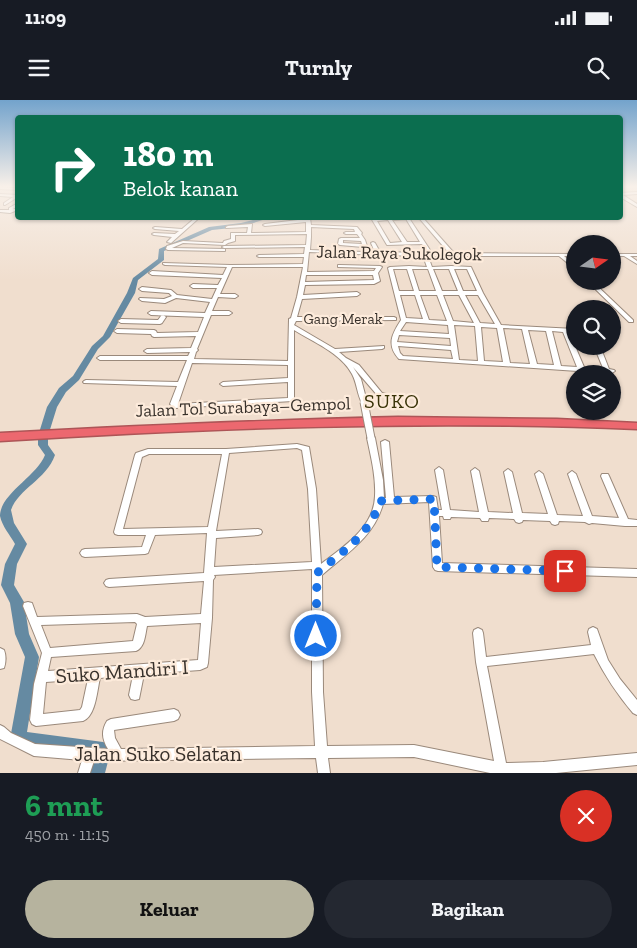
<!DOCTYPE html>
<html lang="id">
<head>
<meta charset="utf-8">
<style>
  body { margin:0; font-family:"Zilla Slab",serif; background:#242831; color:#f1f3f6; height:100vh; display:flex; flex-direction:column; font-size:19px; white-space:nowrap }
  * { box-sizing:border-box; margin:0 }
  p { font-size:16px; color:#9ea1a6 }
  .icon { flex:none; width:28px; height:28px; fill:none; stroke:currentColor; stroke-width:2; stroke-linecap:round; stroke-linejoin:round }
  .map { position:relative; height:673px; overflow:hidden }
  .side { display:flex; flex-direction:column; background:#171b24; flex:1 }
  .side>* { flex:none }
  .guide { position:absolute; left:15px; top:15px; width:608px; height:105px; border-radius:5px; box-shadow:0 1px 4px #0004; background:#0b6e4f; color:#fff; overflow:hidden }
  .needle { width:32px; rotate:76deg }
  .controls { position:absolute; left:566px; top:135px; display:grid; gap:10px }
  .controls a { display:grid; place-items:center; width:55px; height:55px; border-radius:50%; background:#171b24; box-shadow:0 1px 4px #0004; font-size:25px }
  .pin { position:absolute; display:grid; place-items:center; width:42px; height:42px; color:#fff; margin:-21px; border-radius:10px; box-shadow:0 2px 8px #0006 }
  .me { position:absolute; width:55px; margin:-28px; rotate:0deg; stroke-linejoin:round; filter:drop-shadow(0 0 4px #0008) }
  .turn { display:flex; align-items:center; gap:18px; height:105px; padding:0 25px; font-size:22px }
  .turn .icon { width:65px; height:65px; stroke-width:2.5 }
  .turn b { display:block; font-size:35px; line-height:42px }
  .round { display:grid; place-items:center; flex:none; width:52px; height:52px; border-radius:26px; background:#242831 }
  .head { display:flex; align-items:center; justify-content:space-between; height:85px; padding:0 25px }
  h1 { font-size:30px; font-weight:800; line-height:38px; color:#1e9e55 }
  .button { display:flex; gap:10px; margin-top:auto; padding:10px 25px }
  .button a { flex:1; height:58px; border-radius:30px; background:#b6b39e; color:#111; font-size:20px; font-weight:800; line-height:58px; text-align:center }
  .button a+a { background:#242831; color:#f1f3f6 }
  .status { display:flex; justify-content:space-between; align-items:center; height:35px; padding:0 25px; background:#171b24; direction:ltr }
  .status svg { height:14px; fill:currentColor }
  header { display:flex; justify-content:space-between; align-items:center; height:65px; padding:0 25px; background:#171b24; font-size:22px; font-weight:800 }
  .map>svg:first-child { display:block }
</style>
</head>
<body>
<div class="status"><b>11:09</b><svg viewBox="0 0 49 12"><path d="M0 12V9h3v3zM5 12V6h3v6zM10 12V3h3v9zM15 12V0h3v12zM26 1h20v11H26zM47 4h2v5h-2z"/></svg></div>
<header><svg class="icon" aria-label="menu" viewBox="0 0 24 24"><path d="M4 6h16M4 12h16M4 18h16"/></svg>Turnly<svg class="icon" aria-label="search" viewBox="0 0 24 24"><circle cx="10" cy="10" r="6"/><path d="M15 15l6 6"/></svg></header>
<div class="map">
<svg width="637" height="673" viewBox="0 0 637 673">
  <rect width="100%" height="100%" fill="#f0dece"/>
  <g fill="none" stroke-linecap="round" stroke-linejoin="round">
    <path fill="#658aa2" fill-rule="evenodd" d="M261,118H269L241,127L212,130L164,151V160L138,180L135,193L110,237L98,249L79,280L66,292L57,307L48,336V345L55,355C46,380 19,388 11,410L14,423L27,444L17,464L14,485L24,502L29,534L39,557L27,632L103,642L109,644L111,650L105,673H89L93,657L18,647L12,645L10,639L25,557L15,534L10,503L1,485L5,464L15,444C10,435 2,426 0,416C0,394 37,376 45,355L38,345V336L47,307L59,288L73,276L92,246L103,236L127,193L133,178L158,159L159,149L209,127L241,123Z"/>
    <g stroke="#9a897b" stroke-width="2">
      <path id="minor" d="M0,87L18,88V90L0,89Z
        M637,92V94L623,95L637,104V107L620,97V93Z
        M0,94L18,95V97L5,105H4V103L13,97L0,96Z
        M18,103V106L13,109H15V111L10,113L0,112V110H10H9V108Z
        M195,118H199L171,143L167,142L172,137L154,135L152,134L154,133L175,134L179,131L155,129L153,128L155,127L182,129Z
        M306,118H310L311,125L357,127L362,133L361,134L365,140L369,152H375L371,143L373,142L375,143L380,152L427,153L422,144L387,145L371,118H409L432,153H449L419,118H423L454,153L575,154V156H564L575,165V169L559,156H428L432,167L451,166L471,167L483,193L501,225L575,229V233L569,232L584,267L603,268L594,246H600L609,269L614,270L615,271L612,273H607L399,259C386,245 392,234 401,220L388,168L390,167L409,166L427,167L423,156L378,155L309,152L307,172L374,171L376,168L338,167V165H340L380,166L382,167L378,173L380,181L374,184L305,185L303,195L357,192L360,194L357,196L302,199L297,217H394L396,218V220L296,221L294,225L335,249L384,246V248L382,249L339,252L346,258L359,265L382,293L400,297L401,298L400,299L378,296L353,267L361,279L367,302L364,304L362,303C357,294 357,283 352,274C341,253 313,242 294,230V300L293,301L175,308L173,307L170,304L177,286L84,283L83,282L84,281L86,280L178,282L187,260H100L97,258L100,256H188L190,252L147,253L144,251L147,249L191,248L196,236L154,237L152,236L151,234L117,233L114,231L117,229L154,230L156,231L157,233L198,232L204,217L151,215L148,213L151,211L205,213L210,202L176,198L165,203L142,201L139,199L140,198L164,199L172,196L169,193L142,191L139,189L142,187L171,190L177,195L212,199L217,188H193L190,186L193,184L218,185L222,178L152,175L149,173L152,171L223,175L227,167L165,165L163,164V163L230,165L303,164L304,157H259L257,156L259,155L304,154L305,147L224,148L222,147L224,146L306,145L307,134L235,135V141L228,143L225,145L183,143L172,148L225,149V151H223L168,150L166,149L167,146L183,141L223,143L224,141L231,139V133H247L248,127L226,128V127L228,126L252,124L251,133L306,132V122L265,126L263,125L265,124L306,119ZM406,119L420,142H407L392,120ZM388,120L402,142L390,143L377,121ZM311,127L354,129L355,132H346L344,133L346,134H357L360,138H341L339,139L338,144L340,145L363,147L364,152L310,150L311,137ZM343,140L361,141L362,144L343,143ZM232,167H303L297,197L291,218L289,219L288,261L194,259L196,252L198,250L197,249L211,215H229L232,213L229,211H212L218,197L235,198L238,196L235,194H220ZM393,169H407L414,191H399ZM412,169H428L436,191H419ZM433,169H449L458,191H442ZM454,169H467L477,191H463ZM306,175H373L374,180L305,182ZM400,195H415L423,219L406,218ZM420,195H437L447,221L429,220ZM443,195H459L474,223L453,221ZM465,195H478L495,224L480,223ZM406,222L448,225L449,234L400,231ZM454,225L475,226L478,261L459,260ZM481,227L497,228L503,262L484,261ZM503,228L522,229L530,264L510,263ZM528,230L546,231L554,265L537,264ZM552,231L563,232L577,267L561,266ZM399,235L450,238L451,246L397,242ZM398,246L451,250L453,259L403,256L400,253ZM192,263L288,265V278L223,282L220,284L223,286L288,282V298L178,304Z
        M612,154H637V156H630L637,161V164L624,156H612Z
        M587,181H592L633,220V222H629Z
        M163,215L166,217L162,223L160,224L121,223L118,221L121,219L158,220L161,216Z
        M368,336H374L375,338L383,380L384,398H386L381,342L385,340L389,342L394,397L433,396L436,397L438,410H442L435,370L439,367L443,370L450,410L479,412L471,371L475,368L479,371L488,412L513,413L504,372L508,369L512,372L522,413L548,414L535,374L539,371L543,374L557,415L583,416L568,374L572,371L576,374L592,416L619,418L601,376L602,374H608L609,376L628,419L637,420V426H625L592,423L589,424L585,422L559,421L558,424L555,425L552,424L550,421L523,420L522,422L519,423L516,422L514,419L489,418L488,421H482L480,418L451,417L450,419H444L443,416H439L442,463L637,469V477L438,471L435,470L433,467L429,402L383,404C374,437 346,454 322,475L323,592L327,646L414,645L494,661L476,562L473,533L474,530L478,528L482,530L483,533L486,557L591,545L588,532L589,529L593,527L597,529L608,560L620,579L637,600V615L633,613C617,594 605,576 594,554L487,566L506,663L543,662L637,653V665L556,673H490L414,657L328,658L330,673H318L316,658L94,661L90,673H78L82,660L34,656L0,639V625L4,627L11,633L35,644L108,649C102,639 101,631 107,621L111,619L174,609L178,611L180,615L178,619L174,621L114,630L115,638L121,649L315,646L312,592V469L214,475L215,477L213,480L212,518L208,563L207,567L200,570L144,574L139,599L135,600L131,599L129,595L133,575L100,578C97,590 96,616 83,621L36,626L32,624L30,620L34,584L42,553L23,506L24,503L28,502L32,503L37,517L137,514L145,517L201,514L204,481L109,487L106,486L104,483L106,480L109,479L204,473L207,433L155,435L148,453L145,454L85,457L82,456L80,453L82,450L85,449L142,447L146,435H118L115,434L114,432L135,355L136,353L148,349H226L297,344L309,347L316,389L321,464C343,447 374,428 375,396C376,377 371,357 367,338ZM297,348L302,350L308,389L312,462L214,467L216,438L258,435L261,434L262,432L261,430L258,429L216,431L229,353ZM149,354H222L208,427L123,429L142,357ZM135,522L137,524L133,541L50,548L41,525ZM201,523L198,560L48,571L51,557L136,551C145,547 145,535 147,526ZM88,579L82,607L80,610L43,614L46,582Z
        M0,548L4,550C6,555 6,562 4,568L0,569Z"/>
    </g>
    <g stroke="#ad5557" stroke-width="3">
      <path id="highway" d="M398,317L557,319L637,323V329C424,320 213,328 0,341V333C133,326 265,320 398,317Z"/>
    </g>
    <use href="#minor" fill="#fff" fill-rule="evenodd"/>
    <use href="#highway" fill="#ec686f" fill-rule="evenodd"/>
    <g stroke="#9a897b" stroke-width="9" stroke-linecap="butt">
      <path id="minor-bridge" d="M364,302L371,338"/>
    </g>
    <use href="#minor-bridge" stroke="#fff" stroke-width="7"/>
  </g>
  <linearGradient id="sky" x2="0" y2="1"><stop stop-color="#73a3cc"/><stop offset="0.48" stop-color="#f8f0e9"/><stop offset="1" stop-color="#f8f0e9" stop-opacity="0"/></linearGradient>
  <rect width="637" height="180" fill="url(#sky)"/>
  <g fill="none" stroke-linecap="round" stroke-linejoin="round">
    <path stroke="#1a73e8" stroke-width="9" stroke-dasharray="0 16.2" d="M316,536L317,473C343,451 370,435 380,401L434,399L437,467L565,471"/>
  </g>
  <g text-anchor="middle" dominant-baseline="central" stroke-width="4.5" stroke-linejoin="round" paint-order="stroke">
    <g font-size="15" fill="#38312b" stroke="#fdebdb">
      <text x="343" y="219">Gang Merak</text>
    </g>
    <g font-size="18" fill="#38312b" stroke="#fdebdb">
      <text transform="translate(399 153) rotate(1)">Jalan Raya Sukolegok</text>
      <text transform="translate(243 307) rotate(-2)">Jalan Tol Surabaya–Gempol</text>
    </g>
    <g font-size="20" letter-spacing="1" fill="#393308" stroke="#fdebdb">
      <text x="392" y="301">SUKO</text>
    </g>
    <g font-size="21" fill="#38312b" stroke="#fdebdb">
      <text transform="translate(122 571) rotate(-4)">Suko Mandiri I</text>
      <text x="158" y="653">Jalan Suko Selatan</text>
    </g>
  </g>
</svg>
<div class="controls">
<a><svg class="needle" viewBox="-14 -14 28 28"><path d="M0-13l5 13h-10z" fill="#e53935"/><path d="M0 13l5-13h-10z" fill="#9ea1a6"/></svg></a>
<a><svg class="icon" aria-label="search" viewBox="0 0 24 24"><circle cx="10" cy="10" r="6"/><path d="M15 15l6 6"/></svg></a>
<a><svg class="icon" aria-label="layers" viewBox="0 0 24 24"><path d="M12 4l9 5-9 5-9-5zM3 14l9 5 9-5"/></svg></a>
</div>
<div class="pin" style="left:565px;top:471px;background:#d93025"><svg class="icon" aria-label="arrive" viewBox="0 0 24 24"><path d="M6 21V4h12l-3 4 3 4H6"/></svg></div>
<svg class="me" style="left:316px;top:536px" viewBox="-20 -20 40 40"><circle r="17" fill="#1a73e8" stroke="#fff" stroke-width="3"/><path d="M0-11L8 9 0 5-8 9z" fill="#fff"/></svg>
<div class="guide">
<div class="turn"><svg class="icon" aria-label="right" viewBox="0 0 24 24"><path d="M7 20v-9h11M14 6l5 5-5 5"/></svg><div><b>180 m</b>Belok kanan</div></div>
</div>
</div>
<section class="side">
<div class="head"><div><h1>6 mnt</h1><p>450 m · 11:15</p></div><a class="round" style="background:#d93025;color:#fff"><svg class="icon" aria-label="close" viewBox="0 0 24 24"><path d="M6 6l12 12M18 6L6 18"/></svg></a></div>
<div class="button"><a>Keluar</a><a>Bagikan</a></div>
</section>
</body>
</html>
